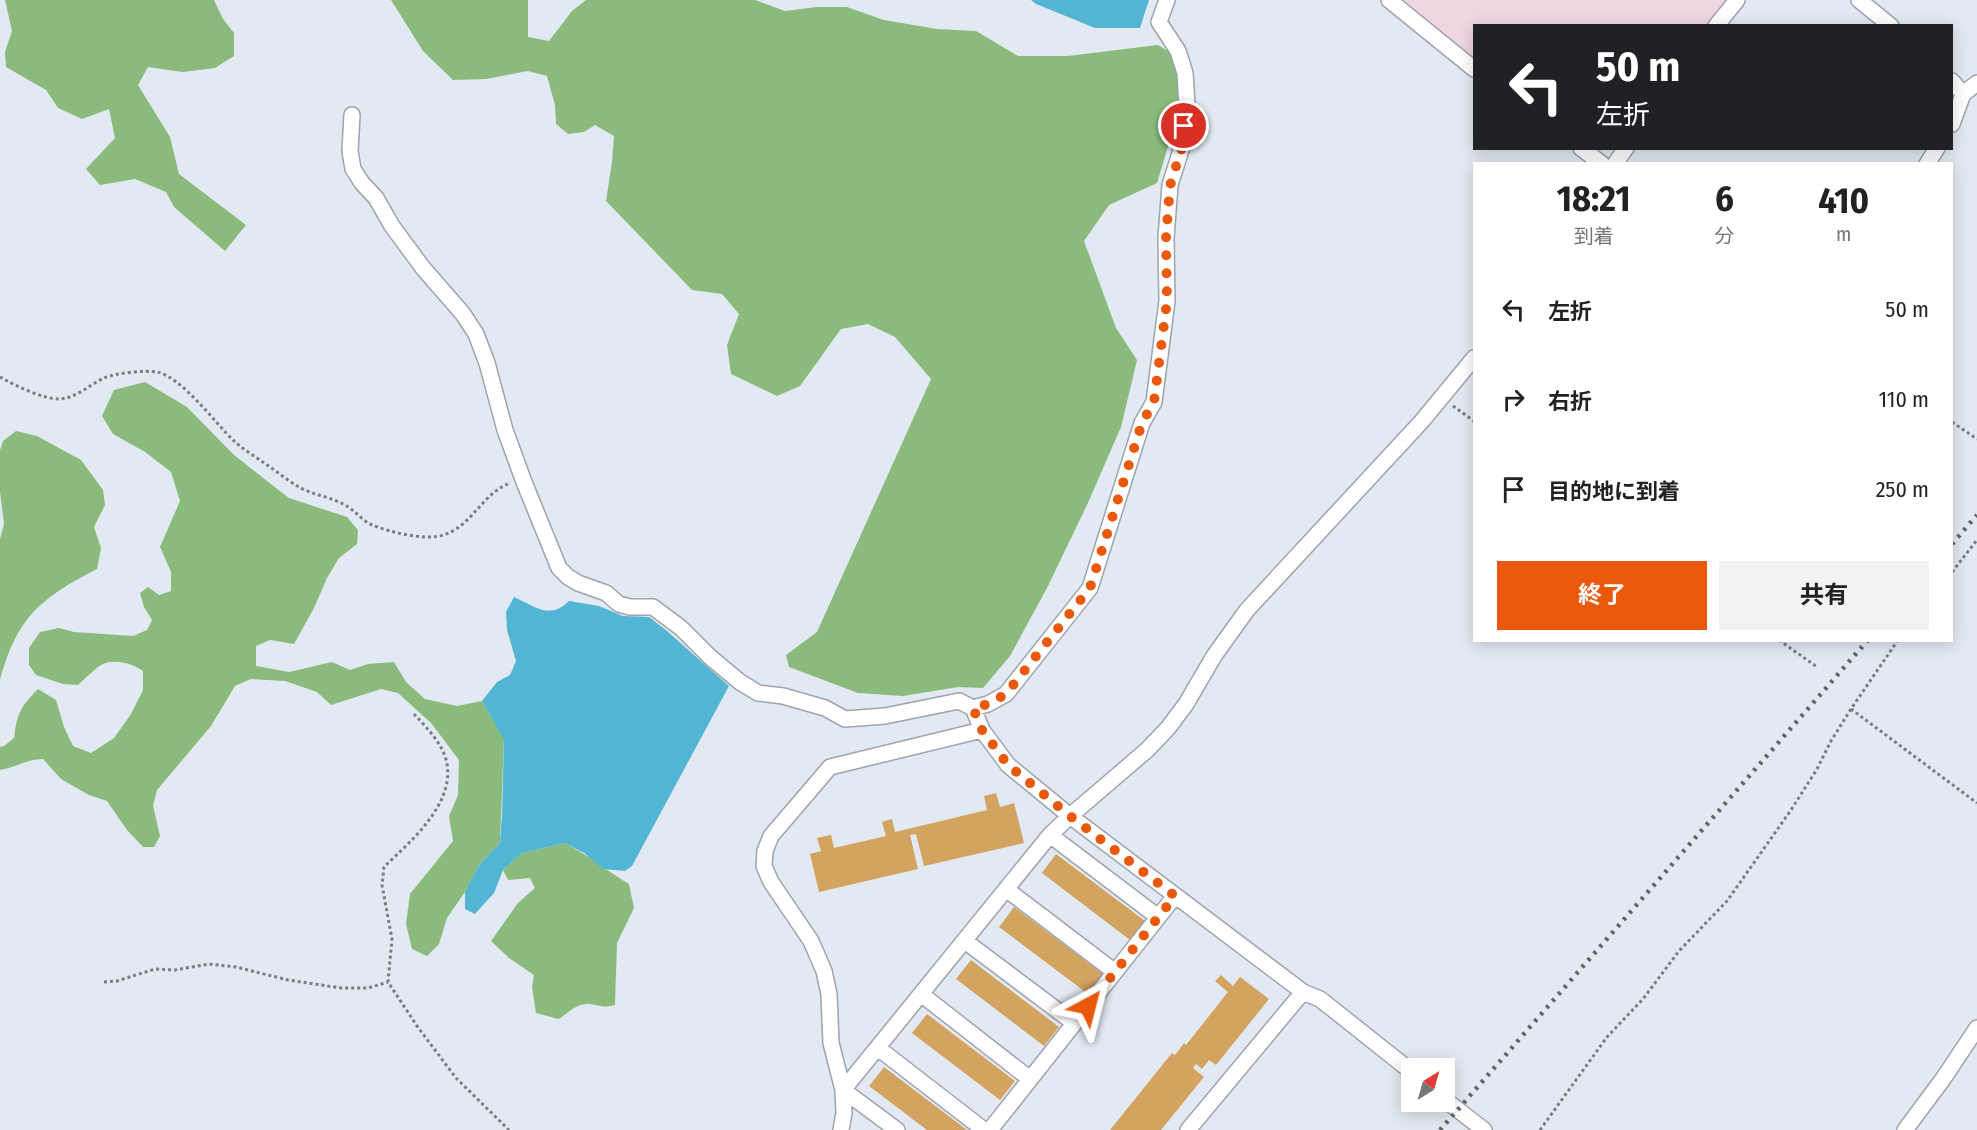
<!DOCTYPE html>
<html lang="ja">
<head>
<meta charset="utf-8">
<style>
  body { margin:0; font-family:"Fira Sans Condensed","Noto Sans JP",sans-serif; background:#f2f2f2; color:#222; height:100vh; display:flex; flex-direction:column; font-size:22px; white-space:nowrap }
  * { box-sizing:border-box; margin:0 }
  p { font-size:20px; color:#767676 }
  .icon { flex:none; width:33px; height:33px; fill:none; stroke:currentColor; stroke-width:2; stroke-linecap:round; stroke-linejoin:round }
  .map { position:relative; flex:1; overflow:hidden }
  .drawer { position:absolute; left:1473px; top:162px; width:480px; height:480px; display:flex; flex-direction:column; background:#fff; border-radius:0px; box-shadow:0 3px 15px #0003 }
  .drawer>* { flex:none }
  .hud { position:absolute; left:1473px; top:24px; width:480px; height:126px; border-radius:0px; box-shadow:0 3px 15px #0003; background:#202124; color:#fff; overflow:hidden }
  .needle { width:39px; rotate:37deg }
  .buttons { position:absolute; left:1401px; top:1058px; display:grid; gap:12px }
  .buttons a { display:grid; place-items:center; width:54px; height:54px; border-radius:0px; background:#fff; box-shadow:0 3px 15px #0003; font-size:30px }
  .pin { position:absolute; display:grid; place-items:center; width:51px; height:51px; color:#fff; margin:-26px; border:3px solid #fff; border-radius:50%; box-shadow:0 2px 6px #0007 }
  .me { position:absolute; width:66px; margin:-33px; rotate:38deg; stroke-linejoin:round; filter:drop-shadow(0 0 4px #0008) }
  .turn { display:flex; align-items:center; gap:21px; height:126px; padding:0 24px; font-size:27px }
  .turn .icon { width:78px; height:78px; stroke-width:2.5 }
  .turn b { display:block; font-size:42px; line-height:51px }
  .eta { display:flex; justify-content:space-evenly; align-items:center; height:102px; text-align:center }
  .eta b { font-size:36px; font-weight:700; line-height:42px }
  .action { display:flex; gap:12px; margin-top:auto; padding:12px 24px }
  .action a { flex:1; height:69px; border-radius:0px; background:#ea580c; color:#fff; font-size:24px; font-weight:700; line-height:69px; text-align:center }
  .action a+a { background:#f2f2f2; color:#222 }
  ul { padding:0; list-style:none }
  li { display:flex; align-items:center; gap:18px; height:90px; padding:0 24px }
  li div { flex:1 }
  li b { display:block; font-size:22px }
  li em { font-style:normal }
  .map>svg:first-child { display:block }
</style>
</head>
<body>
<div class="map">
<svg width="1977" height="1130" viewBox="0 0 1977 1130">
  <rect width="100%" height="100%" fill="#e3e9f2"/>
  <path fill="#efd7e2" d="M1403,0H1726L1706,25L1474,26V61Z"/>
  <path fill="#8abb7d" d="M5,0H214L223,19L234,33V56L215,68L182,72L148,67L138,85L170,137L179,174L246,225L225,251L174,207L166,192L135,179L100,185L86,169L115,138L109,109L82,119L58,108L46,90L6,67L5,52L12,31Z
    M391,0H528V37L549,41L572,11L586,0H755L785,11L817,7H847L884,20L937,29L976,31L1018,56H1068L1158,45L1173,54L1183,79L1176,120L1157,183L1109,205L1084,241L1116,328L1137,360L1121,427L1087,505L1048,586L1010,656L983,688L958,687L903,696L858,693L789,667L786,655L817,632L931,379L895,337L868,324L841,329L800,386L777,396L731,374L727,345L739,314L722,294L692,290L606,201L612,162L614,136L595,125L584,132L568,134L556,124L555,105L547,76L528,71L486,79L453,80L423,51Z
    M145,382L187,407L234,455L289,498L347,517L358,530L357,544L339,558L327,578L314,608L294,644L270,640L256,646V666L289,672L332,662L350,670L368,664L394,662L406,682L425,699L457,706L482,701L504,739L500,843L479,865L465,892L447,918L439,944L427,956L412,949L406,924L410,894L453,841L449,816L458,795L459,760L431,723L398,693L381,689L331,705L317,692L285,681L251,679L235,686L211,726L157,790L153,806L160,836L154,847H143L127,830L107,801L89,795L61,779L43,759C27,759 15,768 0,770V747L4,746L14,738C17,714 20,707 38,689L56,700L64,727L73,746L91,753L114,738L131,714L143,690V671C133,663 113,658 101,665C93,670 85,679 78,685L63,684L36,675L29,665V648L40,632L59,628L74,632L133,636L147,630L152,620L144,607L140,593L148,587L159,595L171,591V572L160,547L180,501L171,472L145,452L113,434L102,416L114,390Z
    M16,431L37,436L81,460L103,490L105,505L94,527L101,548L97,569C41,598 17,617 0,680V539L4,524L0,492V450L3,441Z
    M565,843C588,855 607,871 629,884L634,908L617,943L615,1005C602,1008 602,1006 590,1004C578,1002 568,1013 559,1019L536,1013L532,987L534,975L509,958L491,941L518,903L535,888L530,878L508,880L503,870L522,853Z"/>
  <path fill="#53b5d4" d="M1031,0H1149L1140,28H1095L1036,4Z
    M514,597C536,607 550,620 569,601L599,606L623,616L649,617L667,631L729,686L632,866L625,871L603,869L584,853L565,843L522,853L503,870L494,893L475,914L465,909V892L479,865L500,843L502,815L504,740L482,701L497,682L510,675L516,661L507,630L506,612Z"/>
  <path fill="#d3a360" d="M996,793L1000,807L1014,803L1024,843L924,866L916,834L910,835L918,869L819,892L810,854L821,851L817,838L831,835L834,848L886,836L882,822L892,819L895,832L987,810L984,796Z
    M1056,854L1145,921L1130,940L1042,873Z
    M1014,907L1103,974L1088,994L999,927Z
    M971,960L1059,1027L1044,1046L956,979Z
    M1221,975L1233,986L1240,977L1269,999L1216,1065L1209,1060L1202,1069L1196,1064L1193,1068L1204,1077L1161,1130H1110L1172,1053L1175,1055L1184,1043L1186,1045L1228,992L1215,981Z
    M927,1014L1015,1081L1000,1100L912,1033Z
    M884,1067L967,1130H927L869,1086Z"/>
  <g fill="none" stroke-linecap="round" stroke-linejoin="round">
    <g stroke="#9ea3ac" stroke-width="18">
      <path id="minor" d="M1389,0L1474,69
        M1859,0L1891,26
        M1716,26L1737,0
        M1952,81L1963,94
        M352,115L350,151L353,169L362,183L376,198L392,226L423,268L463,314L476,334L487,363L505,430L524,482L559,568L568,577L578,583L606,593L619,604L630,607H653L681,628L710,657L740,682L758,693L783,696L825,708L845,719L885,716L959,701L973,708L982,730L1008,765L1070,816L1303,992L1320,999L1412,1072
        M1952,124L1963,94L1977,83
        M1581,148L1602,164
        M1615,164L1626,148
        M1927,164L1937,148
        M973,708L988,704L1006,694L1090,588L1142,423L1154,402L1167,301L1166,238L1170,185L1182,147L1187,105L1185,73L1178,51L1159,22L1167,0
        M1050,835L1158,917
        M1006,889L1115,972
        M965,941L1074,1023
        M921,994L1030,1079
        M878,1048L984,1130
        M843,1090L1050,835L1070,816L1147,750L1168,728L1186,704L1214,656L1247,610L1422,421L1474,358
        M843,1090L897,1130
        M1444,1099L1484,1130
        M841,1130L844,1113L843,1090L831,1043L829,994L824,971L811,941L771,882L764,866L765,851L771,836L830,767L982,730
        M990,1130L1175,896
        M1188,1130L1303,992
        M1905,1130L1943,1079L1977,1028"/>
    </g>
    <path stroke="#797d83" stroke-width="3" stroke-dasharray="3 3" stroke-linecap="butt" d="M0,377C14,385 43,399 59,399C77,398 89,385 104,378C115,373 146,370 157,372C182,377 215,423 234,441C244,450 256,457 267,465C278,472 289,482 301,488C314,495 330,497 343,504C354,509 361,520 372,525C389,532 426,541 443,535C473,526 480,495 510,483
      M1453,406L1474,421
      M1952,422L1977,439
      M1952,572L1977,540
      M1779,640L1817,667
      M1851,709L1977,803
      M414,714C427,728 444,745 447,764C454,805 410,842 384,867L382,885L392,939L388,982L417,1026L456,1078L509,1130
      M104,982L117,981L155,969L175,970L209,964L236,967L288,980L341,988H368L388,982
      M1540,1130L1607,1037L1643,999L1679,951L1727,901L1791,810L1817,769L1831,741L1851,709L1898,640"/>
    <use href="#minor" stroke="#fff" stroke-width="15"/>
    <path stroke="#61656a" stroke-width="4.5" stroke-dasharray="3 6" stroke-linecap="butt" d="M1952,544L1977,515
      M1440,1130L1868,640"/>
  </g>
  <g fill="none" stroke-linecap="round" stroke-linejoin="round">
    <path stroke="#ea580c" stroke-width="10" stroke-dasharray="0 18" d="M1088,1006L1175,896L1070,816L1008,765L982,730L973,708L988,704L1006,694L1090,588L1142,423L1154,402L1167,301L1166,238L1170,186L1182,147L1184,126"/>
  </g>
</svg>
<div class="buttons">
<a><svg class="needle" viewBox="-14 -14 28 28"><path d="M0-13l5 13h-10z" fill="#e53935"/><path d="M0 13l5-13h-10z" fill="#767676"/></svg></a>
</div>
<div class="pin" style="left:1184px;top:126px;background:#d93025"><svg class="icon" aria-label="arrive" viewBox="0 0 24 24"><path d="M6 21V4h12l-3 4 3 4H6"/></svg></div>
<svg class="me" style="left:1088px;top:1006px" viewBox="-20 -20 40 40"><path d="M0-17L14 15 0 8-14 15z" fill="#ea580c" stroke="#fff" stroke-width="4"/></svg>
<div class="hud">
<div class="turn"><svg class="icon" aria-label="left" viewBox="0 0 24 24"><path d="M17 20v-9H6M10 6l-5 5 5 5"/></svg><div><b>50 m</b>左折</div></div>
</div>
<section class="drawer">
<div class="eta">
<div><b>18:21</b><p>到着</p></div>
<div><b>6</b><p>分</p></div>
<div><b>410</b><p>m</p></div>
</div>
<ul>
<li><svg class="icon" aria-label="left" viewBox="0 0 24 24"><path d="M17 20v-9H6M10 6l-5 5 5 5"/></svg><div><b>左折</b></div><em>50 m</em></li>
<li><svg class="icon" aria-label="right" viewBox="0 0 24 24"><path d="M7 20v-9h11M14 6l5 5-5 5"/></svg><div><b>右折</b></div><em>110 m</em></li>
<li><svg class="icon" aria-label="arrive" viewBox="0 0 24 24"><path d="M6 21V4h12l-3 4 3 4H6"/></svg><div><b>目的地に到着</b></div><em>250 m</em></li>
</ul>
<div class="action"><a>終了</a><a>共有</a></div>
</section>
</div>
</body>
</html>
